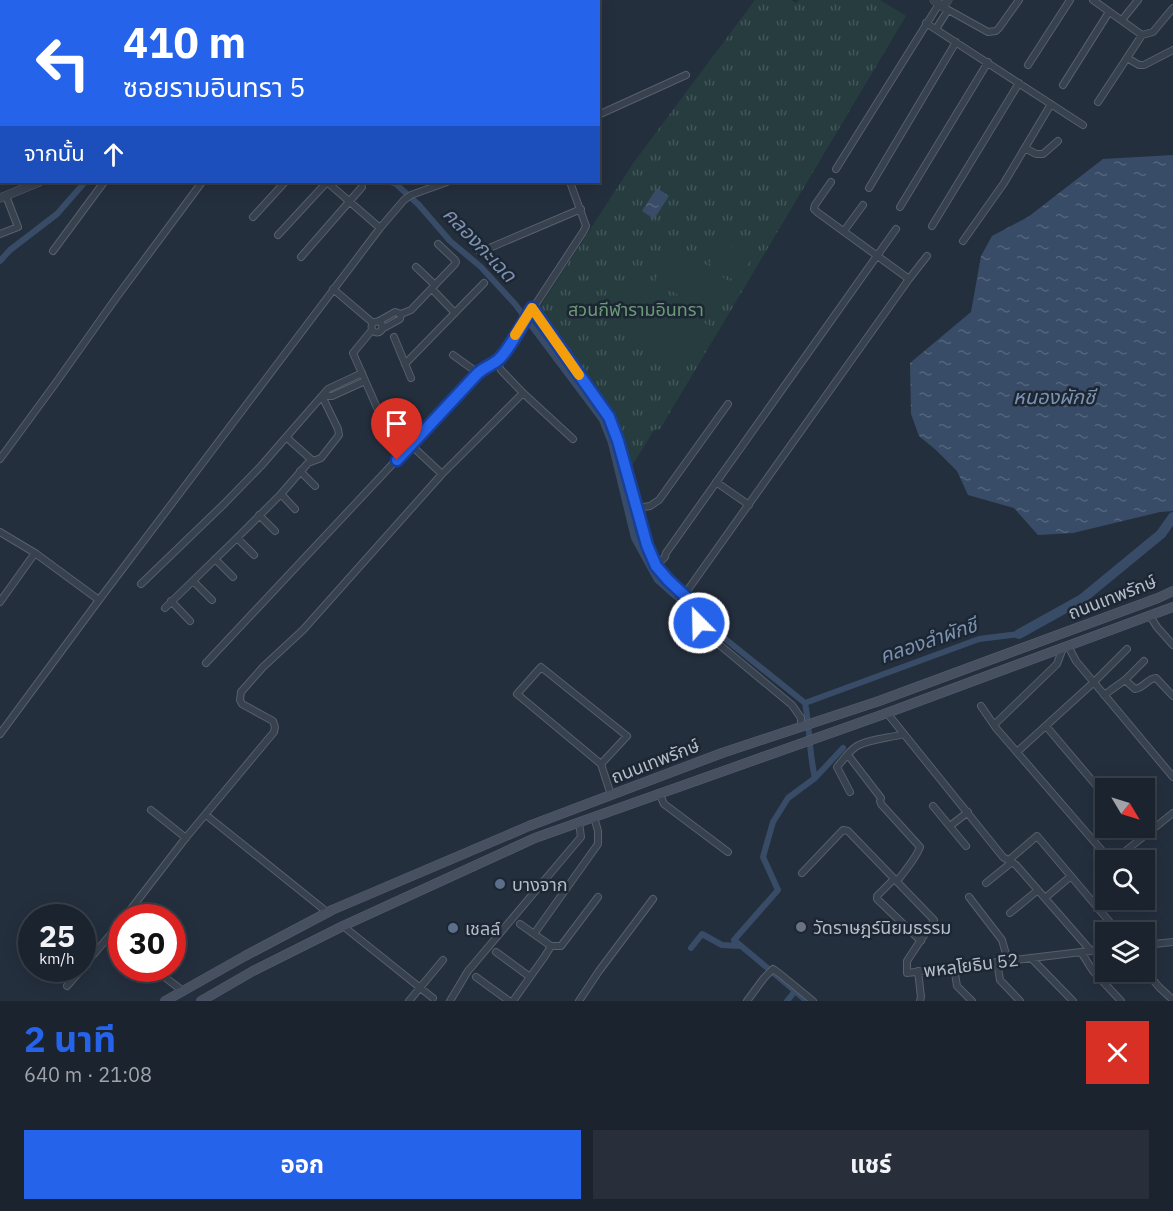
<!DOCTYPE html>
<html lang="th">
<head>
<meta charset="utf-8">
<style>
  body { margin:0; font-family:"IBM Plex Sans","Noto Sans Thai",sans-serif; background:#282f3a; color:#f1f3f6; height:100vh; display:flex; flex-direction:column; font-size:22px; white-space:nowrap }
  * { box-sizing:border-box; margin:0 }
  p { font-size:20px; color:#a0a4aa }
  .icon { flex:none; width:33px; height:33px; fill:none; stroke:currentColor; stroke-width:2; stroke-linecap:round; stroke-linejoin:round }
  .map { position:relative; height:1001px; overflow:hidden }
  .side { display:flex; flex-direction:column; background:#1b232e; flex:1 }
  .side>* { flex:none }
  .hud { position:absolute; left:0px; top:0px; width:600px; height:183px; box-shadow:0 3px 15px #0003,0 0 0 2px #39404a; background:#2563eb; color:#fff; overflow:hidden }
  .needle { width:39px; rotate:128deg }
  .tools { position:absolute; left:1095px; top:778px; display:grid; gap:12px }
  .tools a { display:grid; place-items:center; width:60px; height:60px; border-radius:0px; background:#1b232e; box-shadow:0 3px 15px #0003,0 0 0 2px #39404a; font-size:30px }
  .speed { position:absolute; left:18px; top:904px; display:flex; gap:12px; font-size:30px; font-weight:700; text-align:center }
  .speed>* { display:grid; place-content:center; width:78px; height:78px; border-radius:50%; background:#1b232e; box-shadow:0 3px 15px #0003,0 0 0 2px #39404a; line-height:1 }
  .speed small { font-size:15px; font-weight:400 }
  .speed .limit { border:9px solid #d22; background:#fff; color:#111 }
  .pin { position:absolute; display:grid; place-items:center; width:51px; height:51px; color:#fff; margin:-62px -26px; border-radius:50% 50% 50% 0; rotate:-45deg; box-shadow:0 0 6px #0007 }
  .pin .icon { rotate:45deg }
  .me { position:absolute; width:66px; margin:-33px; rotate:337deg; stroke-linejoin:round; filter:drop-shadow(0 0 4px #0008) }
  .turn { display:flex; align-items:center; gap:21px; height:126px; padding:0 24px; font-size:27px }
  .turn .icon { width:78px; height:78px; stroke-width:2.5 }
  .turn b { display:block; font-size:42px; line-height:51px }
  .then { display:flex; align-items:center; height:57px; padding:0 24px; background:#0003; gap:12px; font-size:22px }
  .round { display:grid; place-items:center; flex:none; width:63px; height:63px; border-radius:0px; background:#282f3a }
  .summary { display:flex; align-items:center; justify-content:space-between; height:102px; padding:0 24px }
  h1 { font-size:36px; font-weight:700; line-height:45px; color:#2563eb }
  .cta { display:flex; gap:12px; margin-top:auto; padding:12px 24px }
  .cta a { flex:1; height:69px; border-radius:0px; background:#2563eb; color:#fff; font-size:24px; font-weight:700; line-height:69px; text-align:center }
  .cta a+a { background:#282f3a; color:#f1f3f6 }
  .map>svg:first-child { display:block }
</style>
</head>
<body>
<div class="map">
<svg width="1173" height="1001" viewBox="0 0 1173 1001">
  <defs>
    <pattern id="grass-tufts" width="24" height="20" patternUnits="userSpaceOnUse" patternTransform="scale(1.5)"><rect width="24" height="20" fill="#263c3f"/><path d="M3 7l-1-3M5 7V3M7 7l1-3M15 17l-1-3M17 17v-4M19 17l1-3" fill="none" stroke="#435659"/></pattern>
    <pattern id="water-ripples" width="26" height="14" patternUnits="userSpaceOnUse" patternTransform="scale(1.5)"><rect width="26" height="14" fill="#394c67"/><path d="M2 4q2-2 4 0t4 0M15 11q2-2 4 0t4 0" fill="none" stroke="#53647b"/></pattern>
  </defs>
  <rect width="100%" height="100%" fill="#242f3e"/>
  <path fill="url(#grass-tufts)" d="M755,0H791L796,3L799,0H880L906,16L660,429L654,430L630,469L621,435L611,416L537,311L634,162Z"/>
  <path fill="#263c3f" d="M724,241L751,260L736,282L709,263Z
    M679,245L735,286L711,318L655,279Z
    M635,275L712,328L683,370L606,317Z"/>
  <path fill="url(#water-ripples)" d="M1173,155V511L1160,512L1073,533L1038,535L1014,508L968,495L957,471L936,450L919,436L911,414L910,363L971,312L981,256L992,236L1028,217L1103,159Z
    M657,188L669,196L654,219L642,211Z"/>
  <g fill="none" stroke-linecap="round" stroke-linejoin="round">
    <path stroke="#394c67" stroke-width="6" d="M163,0L164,2
      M390,182L396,184L419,205L450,241L481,267L515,304L602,420L611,443L634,538L657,580L708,625L805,703
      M0,261L10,250L57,214L85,182
      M815,778C809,754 810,728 805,703L979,639L1019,634
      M691,948L702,934L722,945L741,946
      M795,991L804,999
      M787,1001L795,991L734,940L778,890L763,857L773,822L788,798L815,778L843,748"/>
    <path stroke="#394c67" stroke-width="10" d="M1019,634L1082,599L1161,534L1173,517"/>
    <g stroke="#565f6c" stroke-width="8">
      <path id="minor" d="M44,0L45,2
        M209,0V2
        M292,0L293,2
        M506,0L507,2
        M1093,0L1142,35
        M66,2L70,0
        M261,2L265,0
        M943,7L988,32L996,31L999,28L1019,0
        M1122,20L1138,0
        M926,23L1083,125
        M936,29L948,10
        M0,30H2
        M1127,58L1139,65H1144L1173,50
        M1028,65L1070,0
        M1063,85L1109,12
        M1098,102L1142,35L1153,32L1173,8
        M0,114L2,113
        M598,115L686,75
        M1025,148L1036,154H1043L1058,141
        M836,169L939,4
        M327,182L380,228
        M570,182L586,226L583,232L499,360L498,364L501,370L523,393L573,439
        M831,182L815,205L814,209L817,212L909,279
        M869,188L956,42
        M900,207L988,62
        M253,217L285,182
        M932,226L1019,83
        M844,231L863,205
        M0,234L18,227L6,196
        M278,235L327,182
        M963,241L1004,183L1051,104
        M53,251L104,182
        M480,252L581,209
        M301,257L362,187
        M416,267L435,285
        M333,289L373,323
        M432,289L455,313
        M532,308L609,417L618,441L647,545L656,566L668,580L699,609L700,614L698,627L792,705L801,718V726
        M379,321L395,312L401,314L411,310L455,264L456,262L455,260L438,244
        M371.5 327a5.5 5.5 0 1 1 11 0a5.5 5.5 0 1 1-11 0Z
        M382,329L400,319L401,314
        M372,330L353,353L378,410
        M394,337L411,378
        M453,355L478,373
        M405,364L484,283
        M322,396H332L365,381
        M322,396L328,389L362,373
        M286,437L313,461
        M411,445L442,474
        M0,459L55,384L116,298L202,182
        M300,471L315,486
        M716,482L749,505
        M281,494L295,509
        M637,508L650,506L659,500L728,404
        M259,515L275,531
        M0,532L35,553L99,600
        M237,538L254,555
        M215,559L233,577
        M656,566L665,557L666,553L896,229
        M193,581L212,600
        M141,584L224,504L261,466L322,396L338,429L339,435L321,458L308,463L281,494L237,538L165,608
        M687,591L909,279L927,256
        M171,601L190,621
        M0,602L35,553
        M1150,616L1157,627L1173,645
        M1068,646L1076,661L1173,777
        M206,663L478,373L485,367L499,360
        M1125,680L1144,661
        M1104,695L1125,680L1135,689C1144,688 1148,678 1156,678L1173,696
        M981,706L996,728L1111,861
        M887,713L1003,857L1016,865L1091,951
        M994,725L1057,664L1063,648
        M1046,726L1106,797
        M0,734L99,600L380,228L404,200L411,195L447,182
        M1017,752L1094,682L1127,649
        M848,755L881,798L880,801L881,804L920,847C916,858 905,871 897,881
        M601,764L627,736L541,667L517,694L601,764L611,795
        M850,792L837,767C843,760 849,751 857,746C869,739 890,738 904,734
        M659,793L664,804L728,852
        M933,806L966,846
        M151,810L186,838
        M206,815L327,912
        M950,826L968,812
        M1132,828L1141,838
        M1009,860L1037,836L1119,933
        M1113,861L1173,813
        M802,873L843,830L848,831L934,920L907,961V973L1106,949
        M1097,876L1106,868
        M894,879L877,896V899L921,941
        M986,883L1012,862
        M969,897L1002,940L1008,961
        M1045,898L1071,876
        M1010,913L1038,890
        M124,918L184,840L274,732L275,727L273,721L242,704L240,700L241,692L263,667L303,630L442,474L523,393
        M520,924L534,934
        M343,926L433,998
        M110,936L122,944
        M1144,945L1173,942
        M551,946H561L598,897
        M496,952L530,977
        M1081,952L1093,971L1121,1001
        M1031,958L1073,1001
        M997,962L1000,980L1020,1001
        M954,967L957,986L972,1001
        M82,968L122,921
        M154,969L183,991
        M1144,969L1159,987L1173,1000
        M918,971L921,997L920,1001
        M476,977L509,1001
        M67,986L82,969
        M409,1001L443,960
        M450,1001L468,971L581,837L579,822
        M513,1001L545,956L551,946L534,934L598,844V831L594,817
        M579,1001L599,971L653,899
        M747,1001L764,978L773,969L780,974L813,1001"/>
    </g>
    <g stroke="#565f6c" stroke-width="9">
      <path id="tertiary" d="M934,0L943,7L948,0
        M465,2L469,0
        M0,198L39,182"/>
    </g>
    <g stroke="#565f6c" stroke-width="10">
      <path id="secondary" d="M165,1001L245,956L332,910L529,826L722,753L879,701L1158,598L1173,591
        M201,1001L253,971L343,926L535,838L887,713L1173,607"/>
    </g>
    <use href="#minor" stroke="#38414e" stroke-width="6"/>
    <use href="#tertiary" stroke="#38414e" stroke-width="8"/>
    <use href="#secondary" stroke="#465061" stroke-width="9"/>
  </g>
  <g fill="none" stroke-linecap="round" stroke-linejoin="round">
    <g stroke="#184099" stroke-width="15">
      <path id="route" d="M397,460L478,373C485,367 492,365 498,360C508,352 525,320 532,308L609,417L618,441L647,545L656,566L668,580L699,609L700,614L699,623"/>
    </g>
    <use href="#route" stroke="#2563eb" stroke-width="10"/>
    <path stroke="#f59e0b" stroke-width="10" d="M515,335L532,308L579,375"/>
  </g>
  <g fill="#5c6f8a" stroke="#1d2633" stroke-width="2">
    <circle cx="500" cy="884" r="6"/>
    <circle cx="453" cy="928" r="6"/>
  </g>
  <circle fill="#6b7280" stroke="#1d2633" stroke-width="2" cx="801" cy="927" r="6"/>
  <g text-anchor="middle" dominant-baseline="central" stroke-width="5" stroke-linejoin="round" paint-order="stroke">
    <g font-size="18" fill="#6b9a76" stroke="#1d2633">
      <text x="636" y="309">สวนกีฬารามอินทรา</text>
    </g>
    <g font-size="18" fill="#b4bcc9" stroke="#1d2633">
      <text transform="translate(1112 597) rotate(-21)">ถนนเทพรักษ์</text>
      <text transform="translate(655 761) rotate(-21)">ถนนเทพรักษ์</text>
      <text transform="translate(971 965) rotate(-7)">พหลโยธิน 52</text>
    </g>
    <g font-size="18" fill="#b4bcc9" stroke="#1d2633" text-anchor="start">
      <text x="512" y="884">บางจาก</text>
      <text x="813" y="927">วัดราษฎร์นิยมธรรม</text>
      <text x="465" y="928">เชลล์</text>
    </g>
    <g font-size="20" font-style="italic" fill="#7c92b1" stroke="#1d2633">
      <text transform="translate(480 244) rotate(46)">คลองกะเฉด</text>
      <text x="1054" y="396">หนองผักชี</text>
      <text transform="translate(928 640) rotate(-19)">คลองลำผักชี</text>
    </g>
  </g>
</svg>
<div class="tools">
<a><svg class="needle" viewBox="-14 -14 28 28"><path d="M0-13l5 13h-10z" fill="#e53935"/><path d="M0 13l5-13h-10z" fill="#a0a4aa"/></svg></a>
<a><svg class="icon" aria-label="search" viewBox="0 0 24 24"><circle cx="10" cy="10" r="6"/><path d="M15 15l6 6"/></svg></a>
<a><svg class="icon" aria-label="layers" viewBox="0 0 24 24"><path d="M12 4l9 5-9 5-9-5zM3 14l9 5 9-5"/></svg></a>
</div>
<div class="speed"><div>25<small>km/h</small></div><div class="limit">30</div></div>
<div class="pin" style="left:397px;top:460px;background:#d93025"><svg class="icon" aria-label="arrive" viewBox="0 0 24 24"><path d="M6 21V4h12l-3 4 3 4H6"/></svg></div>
<svg class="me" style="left:699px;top:623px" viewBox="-20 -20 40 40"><circle r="17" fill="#2563eb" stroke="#fff" stroke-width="3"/><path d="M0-11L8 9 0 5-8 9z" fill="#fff"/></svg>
<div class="hud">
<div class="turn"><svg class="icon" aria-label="left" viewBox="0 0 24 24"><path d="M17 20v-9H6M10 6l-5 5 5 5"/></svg><div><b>410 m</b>ซอยรามอินทรา 5</div></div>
<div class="then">จากนั้น<svg class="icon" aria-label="ahead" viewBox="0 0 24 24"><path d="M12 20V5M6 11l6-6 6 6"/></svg></div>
</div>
</div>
<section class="side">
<div class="summary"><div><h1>2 นาที</h1><p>640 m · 21:08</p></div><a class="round" style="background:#d93025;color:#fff"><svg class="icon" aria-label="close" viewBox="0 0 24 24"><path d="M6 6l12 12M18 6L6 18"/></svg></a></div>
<div class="cta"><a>ออก</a><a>แชร์</a></div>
</section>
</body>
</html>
